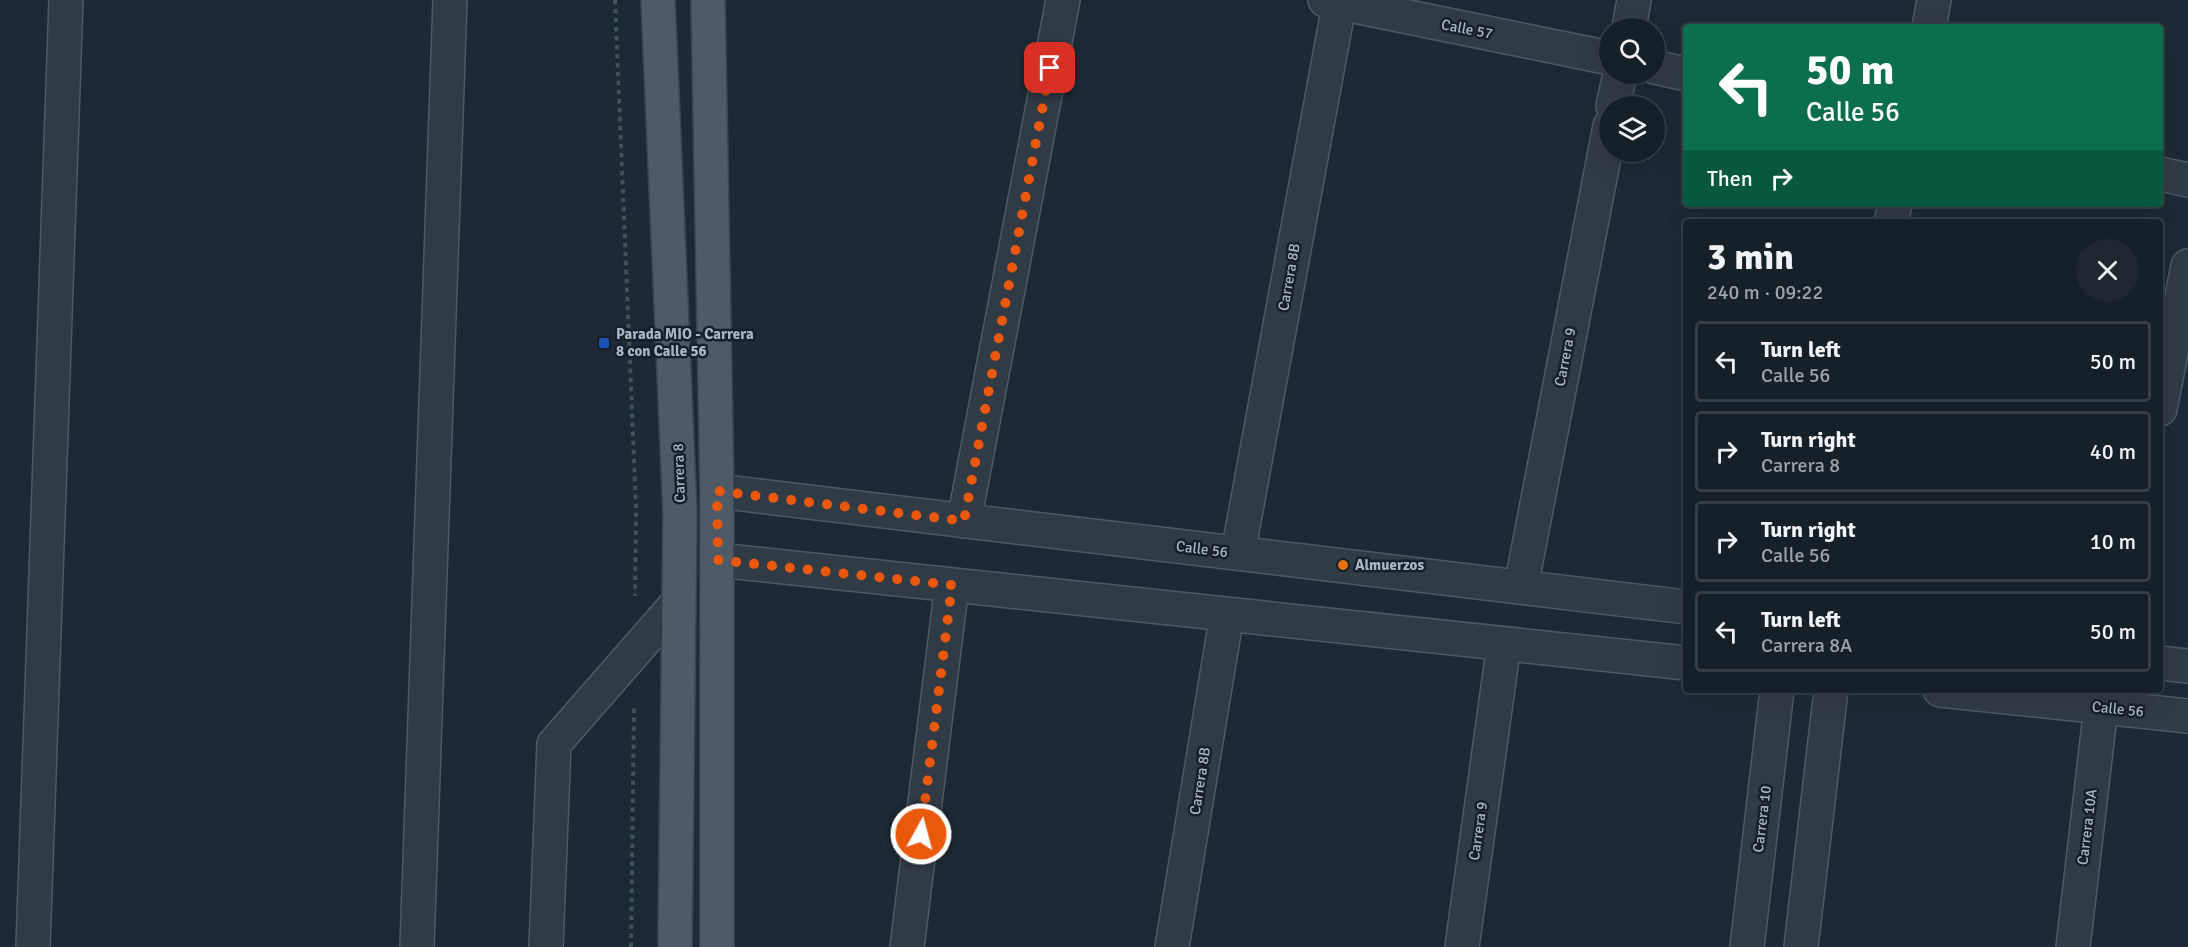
<!DOCTYPE html>
<html lang="en">
<head>
<meta charset="utf-8">
<style>
  body { margin:0; font-family:Signika,sans-serif; background:#1f2830; color:#f1f3f6; height:100vh; display:flex; flex-direction:column; font-size:22px; white-space:nowrap }
  * { box-sizing:border-box; margin:0 }
  p { font-size:20px; color:#9ea3a8 }
  .icon { flex:none; width:33px; height:33px; fill:none; stroke:currentColor; stroke-width:2; stroke-linecap:round; stroke-linejoin:round }
  .map { position:relative; flex:1; overflow:hidden }
  .sheet { position:absolute; left:1683px; top:219px; width:480px; height:474px; display:flex; flex-direction:column; background:#162028; border-radius:6px; box-shadow:0 6px 24px #0002,0 0 0 2px #353e45 }
  .sheet>* { flex:none }
  .top-card { position:absolute; left:1683px; top:24px; width:480px; height:183px; border-radius:6px; box-shadow:0 6px 24px #0002,0 0 0 2px #353e45; background:#0b6e4f; color:#fff; overflow:hidden }
  .fabs { position:absolute; left:1599px; top:18px; display:grid; gap:12px }
  .fabs a { display:grid; place-items:center; width:66px; height:66px; border-radius:50%; background:#162028; box-shadow:0 6px 24px #0002,0 0 0 2px #353e45; font-size:30px }
  .pin { position:absolute; display:grid; place-items:center; width:51px; height:51px; color:#fff; margin:-26px; border-radius:12px; box-shadow:0 3px 9px #0006 }
  .me { position:absolute; width:66px; margin:-33px; rotate:7deg; stroke-linejoin:round; filter:drop-shadow(0 0 4px #0008) }
  .turn { display:flex; align-items:center; gap:21px; height:126px; padding:0 24px; font-size:27px }
  .turn .icon { width:78px; height:78px; stroke-width:2.5 }
  .turn b { display:block; font-size:42px; line-height:51px }
  .then { display:flex; align-items:center; height:57px; padding:0 24px; background:#0003; gap:12px; font-size:22px }
  .round { display:grid; place-items:center; flex:none; width:63px; height:63px; border-radius:32px; background:#1f2830 }
  .overview { display:flex; align-items:center; justify-content:space-between; height:102px; padding:0 24px }
  h1 { font-size:36px; font-weight:700; line-height:45px }
  ul { padding:0; list-style:none }
  li { display:flex; align-items:center; gap:18px; height:81px; margin:0 12px 9px; padding:0 12px; border:3px solid #353e45; border-radius:6px }
  li div { flex:1 }
  li b { display:block; font-size:22px }
  li em { font-style:normal }
  .map>svg:first-child { display:block }
</style>
</head>
<body>
<div class="map">
<svg width="2188" height="947" viewBox="0 0 2188 947">
  <rect width="100%" height="100%" fill="#1d2a35"/>
  <g fill="none" stroke-linecap="round" stroke-linejoin="round">
    <g stroke="#4e5964" stroke-width="36">
      <path id="minor" d="M1325,0L1610,58
        M1929,27L1934,0
        M1629,28L1634,0
        M1654,67L1686,74
        M1613,106L1620,74
        M2160,174L2188,180
        M1891,222L1895,204
        M2160,409L2188,266
        M717,491L1686,607
        M964,521L1063,0
        M1238,553L1340,0
        M718,560L1686,663
        M1521,587L1610,126
        M2160,663L2188,666
        M1940,690L2188,716
        M33,947L66,0
        M417,947L450,0
        M546,947L554,744L679,601
        M907,947L952,585
        M1172,947L1227,614
        M1462,947L1504,644
        M1747,947L1777,690
        M1801,947L1831,690
        M2073,947L2101,707"/>
    </g>
    <g stroke="#3a444f" stroke-width="36">
      <path id="major" d="M658,0L680,513L675,947
        M708,0L717,491V947"/>
    </g>
    <path stroke="#3d5354" stroke-width="4" stroke-dasharray="4.5 4.5" stroke-linecap="butt" d="M615,0L636,508L635,596
      M631,947L634,705"/>
    <use href="#minor" stroke="#313b46" stroke-width="33"/>
    <use href="#major" stroke="#4e5b67" stroke-width="33"/>
  </g>
  <g fill="none" stroke-linecap="round" stroke-linejoin="round">
    <path stroke="#ea580c" stroke-width="10" stroke-dasharray="0 18" d="M921,834L952,585L718,560L717,491L964,521L1050,68"/>
  </g>
  <rect fill="#1a4fb4" stroke="#17202a" stroke-width="2" x="598" y="337" width="12" height="12" rx="3"/>
  <circle fill="#e8710a" stroke="#17202a" stroke-width="2" cx="1343" cy="565" r="6"/>
  <g text-anchor="middle" dominant-baseline="central" stroke-width="5" stroke-linejoin="round" paint-order="stroke">
    <g font-size="15" fill="#aab6c4" stroke="#17202a">
      <text transform="translate(1467 29) rotate(11)">Calle 57</text>
      <text transform="translate(1289 277) rotate(-80)">Carrera 8B</text>
      <text transform="translate(1565 357) rotate(-79)">Carrera 9</text>
      <text transform="translate(679 473) rotate(-92)">Carrera 8</text>
      <text transform="translate(1202 549) rotate(7)">Calle 56</text>
      <text transform="translate(2118 709) rotate(6)">Calle 56</text>
      <text transform="translate(1200 781) rotate(-81)">Carrera 8B</text>
      <text transform="translate(1762 819) rotate(-83)">Carrera 10</text>
      <text transform="translate(2087 827) rotate(-83)">Carrera 10A</text>
      <text transform="translate(1478 831) rotate(-82)">Carrera 9</text>
    </g>
    <g font-size="15" font-weight="bold" fill="#aab6c4" stroke="#17202a" text-anchor="start">
      <text x="616" y="334">Parada MIO - Carrera<tspan x="616" dy="17">8 con Calle 56</tspan></text>
      <text x="1355" y="565">Almuerzos</text>
    </g>
  </g>
</svg>
<div class="fabs">
<a><svg class="icon" aria-label="search" viewBox="0 0 24 24"><circle cx="10" cy="10" r="6"/><path d="M15 15l6 6"/></svg></a>
<a><svg class="icon" aria-label="layers" viewBox="0 0 24 24"><path d="M12 4l9 5-9 5-9-5zM3 14l9 5 9-5"/></svg></a>
</div>
<div class="pin" style="left:1050px;top:68px;background:#d93025"><svg class="icon" aria-label="arrive" viewBox="0 0 24 24"><path d="M6 21V4h12l-3 4 3 4H6"/></svg></div>
<svg class="me" style="left:921px;top:834px" viewBox="-20 -20 40 40"><circle r="17" fill="#ea580c" stroke="#fff" stroke-width="3"/><path d="M0-11L8 9 0 5-8 9z" fill="#fff"/></svg>
<div class="top-card">
<div class="turn"><svg class="icon" aria-label="left" viewBox="0 0 24 24"><path d="M17 20v-9H6M10 6l-5 5 5 5"/></svg><div><b>50 m</b>Calle 56</div></div>
<div class="then">Then<svg class="icon" aria-label="right" viewBox="0 0 24 24"><path d="M7 20v-9h11M14 6l5 5-5 5"/></svg></div>
</div>
<section class="sheet">
<div class="overview"><div><h1>3 min</h1><p>240 m · 09:22</p></div><a class="round"><svg class="icon" aria-label="close" viewBox="0 0 24 24"><path d="M6 6l12 12M18 6L6 18"/></svg></a></div>
<ul>
<li><svg class="icon" aria-label="left" viewBox="0 0 24 24"><path d="M17 20v-9H6M10 6l-5 5 5 5"/></svg><div><b>Turn left</b><p>Calle 56</p></div><em>50 m</em></li>
<li><svg class="icon" aria-label="right" viewBox="0 0 24 24"><path d="M7 20v-9h11M14 6l5 5-5 5"/></svg><div><b>Turn right</b><p>Carrera 8</p></div><em>40 m</em></li>
<li><svg class="icon" aria-label="right" viewBox="0 0 24 24"><path d="M7 20v-9h11M14 6l5 5-5 5"/></svg><div><b>Turn right</b><p>Calle 56</p></div><em>10 m</em></li>
<li><svg class="icon" aria-label="left" viewBox="0 0 24 24"><path d="M17 20v-9H6M10 6l-5 5 5 5"/></svg><div><b>Turn left</b><p>Carrera 8A</p></div><em>50 m</em></li>
</ul>
</section>
</div>
</body>
</html>
